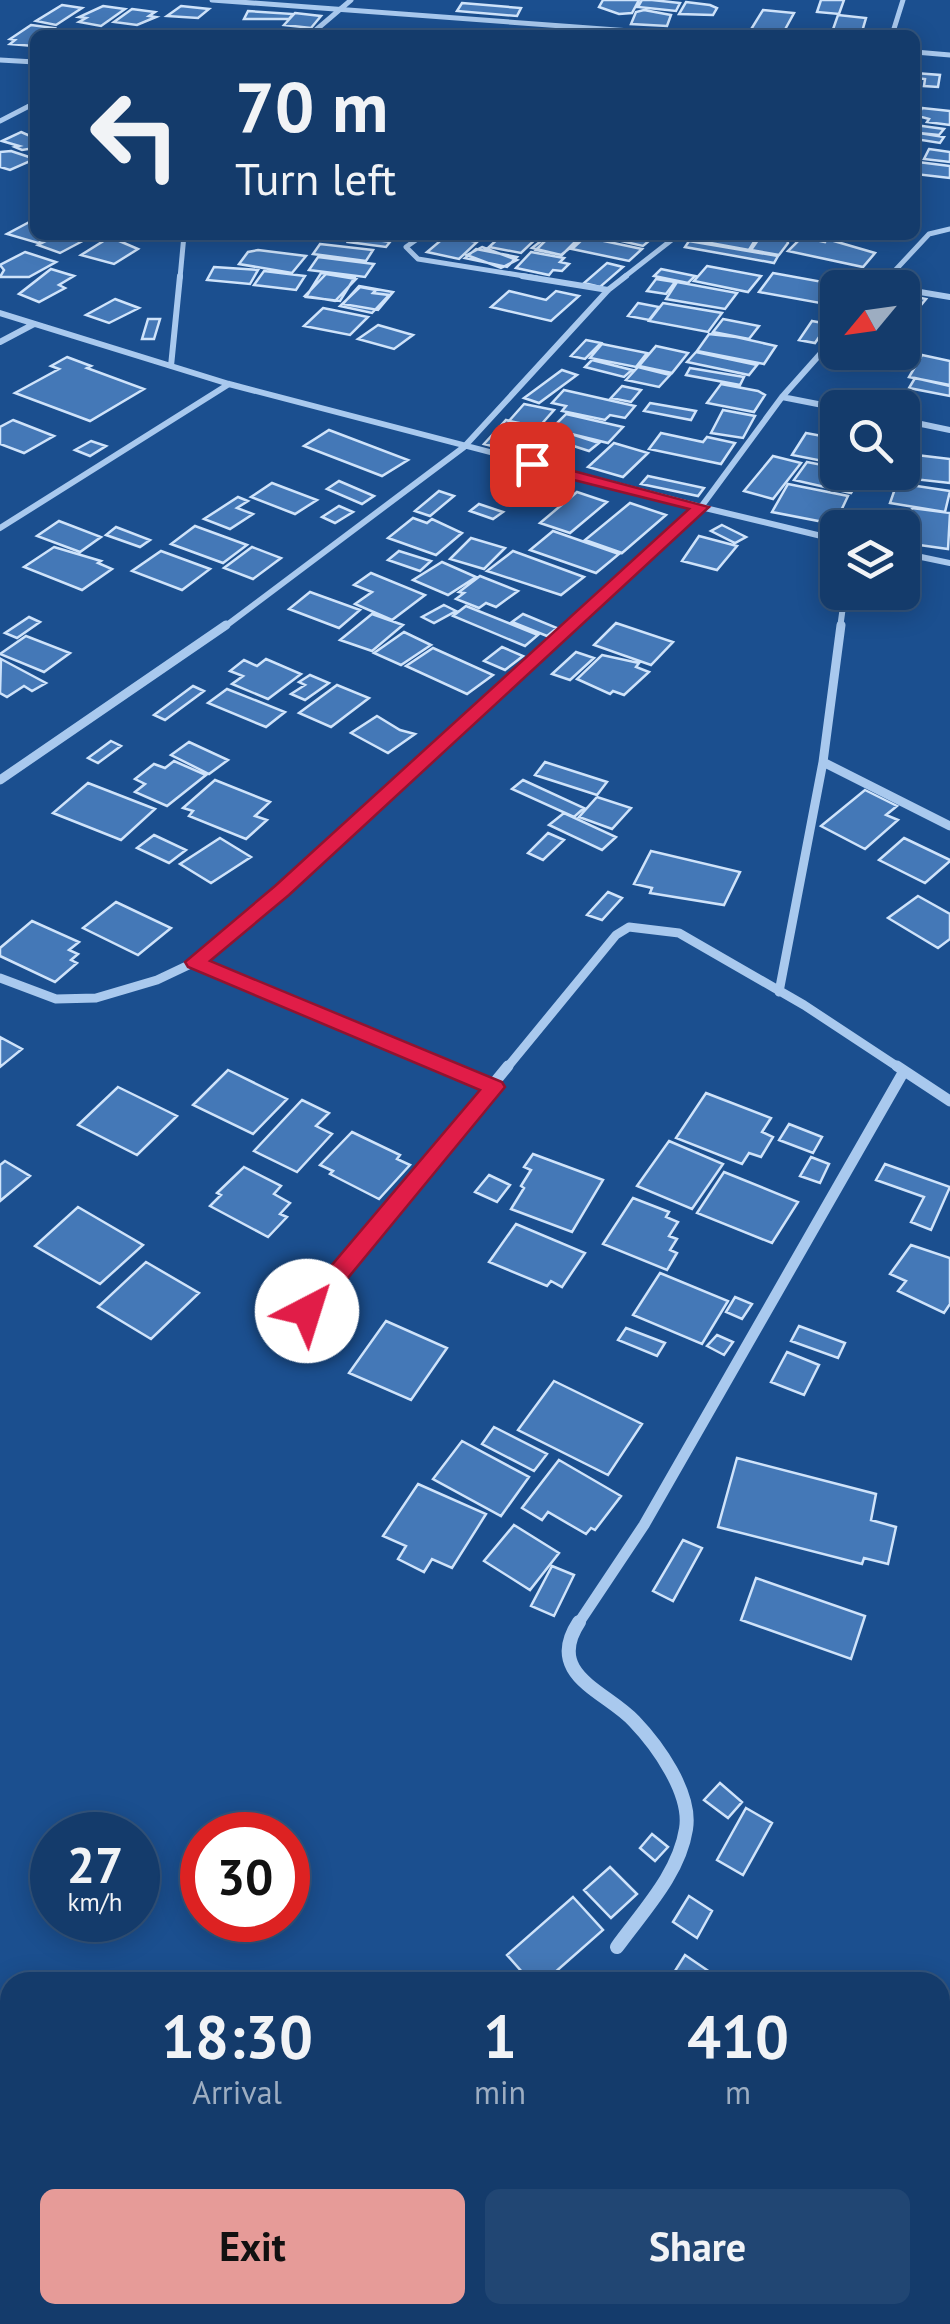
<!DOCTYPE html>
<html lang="en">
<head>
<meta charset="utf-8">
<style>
  body { margin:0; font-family:"PT Sans",sans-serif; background:#214673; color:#f1f3f6; height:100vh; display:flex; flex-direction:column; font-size:38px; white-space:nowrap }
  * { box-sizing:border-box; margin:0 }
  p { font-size:32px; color:#9dadc1 }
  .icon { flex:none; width:55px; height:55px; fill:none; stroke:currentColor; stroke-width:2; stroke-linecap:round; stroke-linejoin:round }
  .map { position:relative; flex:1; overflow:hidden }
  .drawer { position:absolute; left:0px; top:1972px; width:950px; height:352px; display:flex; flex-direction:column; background:#143b6b; border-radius:30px 30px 0 0; box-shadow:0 5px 25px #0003,0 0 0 2px #33557e }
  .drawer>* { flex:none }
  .guide { position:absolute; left:30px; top:30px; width:890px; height:210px; border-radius:15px; box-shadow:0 5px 25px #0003,0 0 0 2px #33557e; background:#143b6b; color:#f1f3f6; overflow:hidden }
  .needle { width:65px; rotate:241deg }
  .fabs { position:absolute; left:820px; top:270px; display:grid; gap:20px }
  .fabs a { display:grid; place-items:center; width:100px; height:100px; border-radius:15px; background:#143b6b; box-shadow:0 5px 25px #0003,0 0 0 2px #33557e; font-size:50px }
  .speed { position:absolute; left:30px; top:1812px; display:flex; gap:20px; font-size:50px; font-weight:700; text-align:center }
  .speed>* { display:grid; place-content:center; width:130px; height:130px; border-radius:50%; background:#143b6b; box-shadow:0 5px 25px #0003,0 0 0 2px #33557e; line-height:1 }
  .speed small { font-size:25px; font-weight:400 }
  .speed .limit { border:15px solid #d22; background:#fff; color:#111 }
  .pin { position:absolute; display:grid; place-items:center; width:85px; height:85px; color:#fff; margin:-42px; border-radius:20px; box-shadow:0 5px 15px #0006 }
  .me { position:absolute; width:110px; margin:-55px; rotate:40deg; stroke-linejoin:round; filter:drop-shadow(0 0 8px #0008) }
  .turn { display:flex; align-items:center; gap:35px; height:210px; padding:0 40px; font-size:45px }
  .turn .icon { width:130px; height:130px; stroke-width:2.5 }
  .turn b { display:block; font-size:70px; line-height:85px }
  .eta { display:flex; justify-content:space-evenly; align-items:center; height:170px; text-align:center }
  .eta b { font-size:60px; font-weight:600; line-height:70px }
  .primary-button { display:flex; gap:20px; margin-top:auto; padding:20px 40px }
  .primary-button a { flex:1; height:115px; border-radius:15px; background:#e69b98; color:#111; font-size:40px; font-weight:600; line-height:115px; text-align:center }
  .primary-button a+a { background:#214673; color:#f1f3f6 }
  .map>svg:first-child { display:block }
</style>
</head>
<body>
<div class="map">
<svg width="950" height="2324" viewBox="0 0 950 2324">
  <rect width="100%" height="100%" fill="#1b4f8f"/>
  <path fill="#4478b7" stroke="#cfe3fa" stroke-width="2.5" d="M603,0H639L632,13L619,14L599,7Z
    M642,0H652L680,3L676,11L638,7Z
    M821,0H844L839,14L817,12Z
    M686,2L710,5L717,8L713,15L679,14Z
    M462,3L521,8L517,16L457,11Z
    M62,5L82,8L56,25L36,21Z
    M103,6L125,9L101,26L79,22L86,18L79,17Z
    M181,6L209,9L198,18L167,16Z
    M132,9L155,12L149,16L156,17L137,25L114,22Z
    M644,10L671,15L667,26L631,24L636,12Z
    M763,10L794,13L782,35L750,31Z
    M248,11L293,14L289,19H244Z
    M295,13L321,16L311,28L284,25Z
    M838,15L866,18L861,35H831Z
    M31,25L54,28L45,35H35L33,46L10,44L15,40L10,39Z
    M915,73L940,75L938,87L924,86L925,79L915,78Z
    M922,108L950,111V125L927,122L929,119L918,116Z
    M915,125L944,129L939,135L919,133L944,137L940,143L915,139Z
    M21,132L35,138V148L22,150L15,147L19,146L2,141Z
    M929,149L950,152V162L924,159Z
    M11,151L35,159L10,170L0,167V152Z
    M918,162L950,166V178L915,174Z
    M35,219V235H53L38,243L7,234Z
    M58,235H94L60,253L38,245Z
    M502,235H540L521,253L489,247Z
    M549,235H577L584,237L561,255L532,248Z
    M551,235H582L562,255L536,250Z
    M622,235H656L643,246L617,240Z
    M699,235H747L757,237L749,250L694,240Z
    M352,236L390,242L386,247L348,242Z
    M446,236L477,242L459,259L427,252Z
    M110,237L138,249L114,264L81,255Z
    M585,237L642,249L629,261L572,249Z
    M760,237L787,240L788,243L779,255L751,250Z
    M802,237L825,242L827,239L875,253L863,267L788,251Z
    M689,241L778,256L774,263L685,247Z
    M320,244L373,250L366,261L313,254Z
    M482,247L517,260L501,268L467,255Z
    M476,249L517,257L507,267L465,258Z
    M258,250L306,256L292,273L239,264L248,252Z
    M25,252L56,262L29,277H0L4,270L0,265Z
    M531,252L564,258L560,262L569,264L562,271L553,270L549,275L516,268Z
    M318,257L374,264L365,277L309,270Z
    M607,263L623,267L600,287L584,283Z
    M707,266L761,276L748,292L694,281Z
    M214,267L258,270L250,284L207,280Z
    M51,269L74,276L59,285L65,288L39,302L19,294Z
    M661,269L695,276L688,283L654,276Z
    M264,271L305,276L296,290L254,285Z
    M321,273L355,277L340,301L306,297Z
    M773,273L834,284L820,303L759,292Z
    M326,274L356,279L335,301L305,296Z
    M656,279L675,282L666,294L647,291Z
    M677,282L737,293L725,309L666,299Z
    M359,286L393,292L378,310L343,304Z
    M360,287L376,290L373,293L389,295L372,313L340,306Z
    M509,291L546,300L556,291L579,296L551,321L491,307Z
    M902,294L926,299L911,317L902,315Z
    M115,299L139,308L109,323L86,315Z
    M638,303L659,307L649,320L628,316Z
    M663,303L722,313L708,332L649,321Z
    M323,308L368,317L350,335L304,326Z
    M148,319H160L154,339H142Z
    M723,319L759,326L749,339L713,332Z
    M812,321L828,324L815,343L799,340Z
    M378,325L413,335L394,349L358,339Z
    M709,334L736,337L776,346L764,364L697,351Z
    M586,340L601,343L585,359L571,356Z
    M602,344L647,353L636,367L590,358Z
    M656,346L688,353L672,373L639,366Z
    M696,352L757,365L749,375L687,362Z
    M922,355L950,361V385L909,377Z
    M67,357L91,366L87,368L144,389L90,421L15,393L59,369L51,366Z
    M592,360L632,370L624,377L585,367Z
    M638,367L670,375L659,387L626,380Z
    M690,368L744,377L740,385L686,375Z
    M562,370L577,375L539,403L524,398Z
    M915,378L950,386V396L909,388Z
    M721,384L758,391L765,395L754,412L707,403Z
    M622,386L641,390L631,402L611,398Z
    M564,390L635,406L625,418L610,415L605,420L562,411L566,406L552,403Z
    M650,403L696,411L691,420L644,411Z
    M524,404L554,410L539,427L509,421Z
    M723,410L755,416L743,438L711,433Z
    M566,414L601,422L623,427L608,443L551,429Z
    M13,420L54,436L24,453L0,444V427Z
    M506,420L526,425L504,449L484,444Z
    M543,428L560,433L542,448L526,442Z
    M329,430L408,460L382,476L304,446Z
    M565,432L599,443L589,451L555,440Z
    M661,433L703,442L707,437L735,443L721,464L649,449Z
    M806,433L838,439V464L792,455Z
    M91,441L106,446L90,456L75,450Z
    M614,443L648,453L623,477L588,467Z
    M908,454L950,459V483L904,478Z
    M773,456L801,463L773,499L744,491Z
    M807,462L838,468V472L863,474L851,493L794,480Z
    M648,476L704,488L698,496L641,484Z
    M339,481L374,496L362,504L327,489Z
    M272,483L317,500L295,514L251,497Z
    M897,483L950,491L945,512L890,503Z
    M788,484L848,496L839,515H843L839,525L772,512Z
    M439,491L454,496L430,516L415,511Z
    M577,492L607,502L570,533L540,523Z
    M238,497L248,501L237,508L253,514L230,529L204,519Z
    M630,503L666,515L622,553L585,540Z
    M479,504L503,512L493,519L470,511Z
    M339,506L353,512L335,523L322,517Z
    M912,508L950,513L948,549L905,543Z
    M413,518L427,523L432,519L462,533L436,555L388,538Z
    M59,521L101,537L80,552L37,536Z
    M722,525L746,537L735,543L711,531Z
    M195,526L247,545L223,563L171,544Z
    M116,527L150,540L140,547L106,535Z
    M553,531L619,554L596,573L530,550Z
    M699,536L737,546L717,570L682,561Z
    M471,538L505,548L484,569L450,559Z
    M54,547L101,561L98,563L112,569L82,590L24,567Z
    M252,547L281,558L253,579L224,568Z
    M161,551L210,569L182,590L132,571Z
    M399,551L431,561L420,571L388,560Z
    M513,551L584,577L561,595L487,571Z
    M442,562L476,577L448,595L413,580Z
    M371,573L425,595L392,620L355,604L372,592L354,585Z
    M480,576L518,591L496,607L486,603L479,608L456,599L464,593L459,592Z
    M310,592L360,610L339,628L289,609Z
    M444,605L456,611L434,623L422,617Z
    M466,606L538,635L525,646L453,616Z
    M372,614L403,625L372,651L340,640Z
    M523,614L557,628L547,636L512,622Z
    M29,617L40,622L17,638L5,633Z
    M616,623L673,642L651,665L594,645Z
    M404,632L431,645L401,665L374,653Z
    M26,636L70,653L44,672L0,654Z
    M502,647L523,656L505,670L484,661Z
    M433,648L493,675L467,694L406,666Z
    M576,652L594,658L570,680L552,674Z
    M602,655L639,663L636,667L649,672L624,695L613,691L610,694L577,679Z
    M1,659L46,683L32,691L24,686L7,697L0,693Z
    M266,659L301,674L268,699L232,684L243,676L230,671L244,660L257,666Z
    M310,675L329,683L305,700L291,694L305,685L299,682Z
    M337,685L369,698L331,727L299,713Z
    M193,686L204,691L165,720L154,715Z
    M227,689L285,712L266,727L208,703Z
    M377,716L400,730L415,734L388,753L351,733Z
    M111,741L121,746L98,763L88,758Z
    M189,742L228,760L209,774L171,755Z
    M174,761L206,775L167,806L135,792L145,784L135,779L154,764L165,768Z
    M545,762L607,782L597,795L535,775Z
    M215,780L270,802L255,816L267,820L246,839L189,816L193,811L183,808Z
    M523,780L584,808L574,817L512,789Z
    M88,783L155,809L121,840L53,813Z
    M865,790L897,806L886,815L898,820L865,849L821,826Z
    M597,797L631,808L612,829L579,817Z
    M564,813L616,837L602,850L549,825Z
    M548,833L564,840L543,860L528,853Z
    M154,835L186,850L169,863L137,848Z
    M220,838L251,857L211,883L180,864Z
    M904,838L950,860V861L925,883L879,860Z
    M651,851L740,872L724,905L650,893L652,888L634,884Z
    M608,892L622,898L602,920L587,915Z
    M918,896L950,914V939L938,948L888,918Z
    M116,902L171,928L138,955L83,928Z
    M32,921L79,942L69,950L78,954L71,960L77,963L55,982L0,956V948Z
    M0,1037L22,1049L0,1067Z
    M228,1070L287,1099L253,1134L193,1105Z
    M118,1087L177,1116L137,1155L78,1125Z
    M706,1093L771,1118L762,1132L773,1137L761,1157L749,1153L742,1164L676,1138Z
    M302,1100L329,1113L316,1126L332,1134L297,1172L254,1151Z
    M789,1124L822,1137L813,1153L779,1140Z
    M352,1132L400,1155L397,1159L410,1165L379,1199L330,1174L333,1171L320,1165Z
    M669,1141L723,1164L692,1209L637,1186Z
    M533,1154L603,1180L572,1232L511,1209L524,1188L521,1186L531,1170L524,1167Z
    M811,1157L829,1164L820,1183L800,1176Z
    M5,1161L30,1176L0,1201V1165Z
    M885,1164L950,1187L931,1230L911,1222L924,1197L876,1180Z
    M244,1167L281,1186L274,1194L290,1203L280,1214L287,1217L268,1237L210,1206L221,1195L217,1193Z
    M724,1172L798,1202L772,1243L697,1213Z
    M489,1175L510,1185L497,1202L475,1192Z
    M633,1198L669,1212L666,1217L678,1222L669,1236L677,1239L670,1250L677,1253L667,1270L603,1244Z
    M78,1207L143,1245L100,1284L35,1246Z
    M516,1224L585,1253L562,1287L551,1281L547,1286L489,1262Z
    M911,1245L950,1258V1304L944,1313L898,1291L906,1281L890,1274Z
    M146,1262L199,1293L151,1339L98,1307Z
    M660,1273L728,1301L702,1344L633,1315Z
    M735,1297L752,1304L742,1319L726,1312Z
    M386,1321L447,1348L411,1400L349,1373Z
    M799,1326L845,1343L838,1358L791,1341Z
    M626,1328L665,1343L657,1356L618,1340Z
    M717,1335L733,1342L724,1355L707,1346Z
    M787,1352L819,1365L804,1395L771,1382Z
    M554,1381L642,1424L608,1475L518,1430Z
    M494,1427L547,1454L534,1471L482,1444Z
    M462,1441L529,1477L501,1516L433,1479Z
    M737,1458L876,1494L871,1520L896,1527L888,1564L864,1558L862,1564L718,1527Z
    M559,1460L621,1496L595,1530L591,1528L586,1534L548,1512L542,1520L522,1508Z
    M418,1484L486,1514L452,1568L432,1559L424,1572L398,1559L406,1546L383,1536Z
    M514,1525L559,1553L530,1590L484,1561Z
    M683,1540L702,1548L673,1601L653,1591Z
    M552,1566L574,1575L554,1616L531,1606Z
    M756,1578L865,1616L851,1659L741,1620Z
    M720,1783L742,1802L728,1818L704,1800Z
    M746,1808L772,1823L743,1875L717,1860Z
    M652,1834L668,1847L655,1861L640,1848Z
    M610,1867L637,1894L611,1918L584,1890Z
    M689,1896L712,1911L697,1938L673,1922Z
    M573,1897L603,1930L544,1982H531L507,1955Z
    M685,1955L710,1972L704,1982H668Z
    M940,2221L950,2231V2271L940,2283Z"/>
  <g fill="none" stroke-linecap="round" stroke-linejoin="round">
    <path stroke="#a9c9ee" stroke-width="5" d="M212,0L685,35
      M310,35L351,0
      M892,35L903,0
      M915,52L950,55
      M0,60L35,62
      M0,121L35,103
      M423,235L406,247L418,259L537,278
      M180,278L184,235
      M623,278L678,235
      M888,278L929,234L950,229"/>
    <path stroke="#a9c9ee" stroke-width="6" d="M522,276L608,290
      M879,288L890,276
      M902,289L950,297
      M0,313L229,384L701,507L782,397L838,334
      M0,342L34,324
      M171,366L180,276
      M782,397L838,408
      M902,420L950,430
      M0,528L229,384
      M902,553L950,563
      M223,628L464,447L608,290L626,276
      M569,628L701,507L838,540
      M840,628L845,592"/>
    <path stroke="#a9c9ee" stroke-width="9" d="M823,762L950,826
      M0,780L226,625
      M195,962L450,1069
      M0,978L56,999L96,998L157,980L195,962L282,891L572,625
      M779,992L823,762L841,625
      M506,1069L616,935L629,927L679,933L804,1005L901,1069"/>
    <path stroke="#a9c9ee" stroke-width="11" d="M444,1066L494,1087
      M897,1066L950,1101
      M307,1311L508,1066
      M578,1624L644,1525L904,1071"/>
    <path stroke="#a9c9ee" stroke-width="14" d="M579,1622C544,1675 606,1691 634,1721C657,1745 692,1793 686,1829C679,1874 643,1911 617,1947"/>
  </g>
  <path fill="#e11d48" stroke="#92132f" stroke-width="2.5" d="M532,460L709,507L289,895L210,961L502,1082L505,1087L315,1318H298L295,1311L298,1305L480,1090L188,967L185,962L275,886L689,509L526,468L524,464Z"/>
</svg>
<div class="fabs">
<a><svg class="needle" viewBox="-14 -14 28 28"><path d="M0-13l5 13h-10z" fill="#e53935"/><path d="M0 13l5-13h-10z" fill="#9dadc1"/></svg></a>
<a><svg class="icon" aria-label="search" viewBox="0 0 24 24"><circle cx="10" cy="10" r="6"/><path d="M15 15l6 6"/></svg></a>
<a><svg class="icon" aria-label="layers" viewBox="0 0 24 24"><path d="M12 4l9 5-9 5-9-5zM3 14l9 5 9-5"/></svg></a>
</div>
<div class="speed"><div>27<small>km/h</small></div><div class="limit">30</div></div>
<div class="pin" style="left:532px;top:464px;background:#d93025"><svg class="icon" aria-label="arrive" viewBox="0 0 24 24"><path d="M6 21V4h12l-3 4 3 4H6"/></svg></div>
<svg class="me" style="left:307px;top:1311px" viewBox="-20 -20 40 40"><circle r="19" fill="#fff"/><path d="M0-13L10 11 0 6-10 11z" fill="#e11d48"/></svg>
<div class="guide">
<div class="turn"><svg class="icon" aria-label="left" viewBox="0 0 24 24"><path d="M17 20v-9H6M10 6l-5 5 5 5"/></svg><div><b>70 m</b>Turn left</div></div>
</div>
<section class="drawer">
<div class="eta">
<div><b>18:30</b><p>Arrival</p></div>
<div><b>1</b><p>min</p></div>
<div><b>410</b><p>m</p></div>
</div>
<div class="primary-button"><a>Exit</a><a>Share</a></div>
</section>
</div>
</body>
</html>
